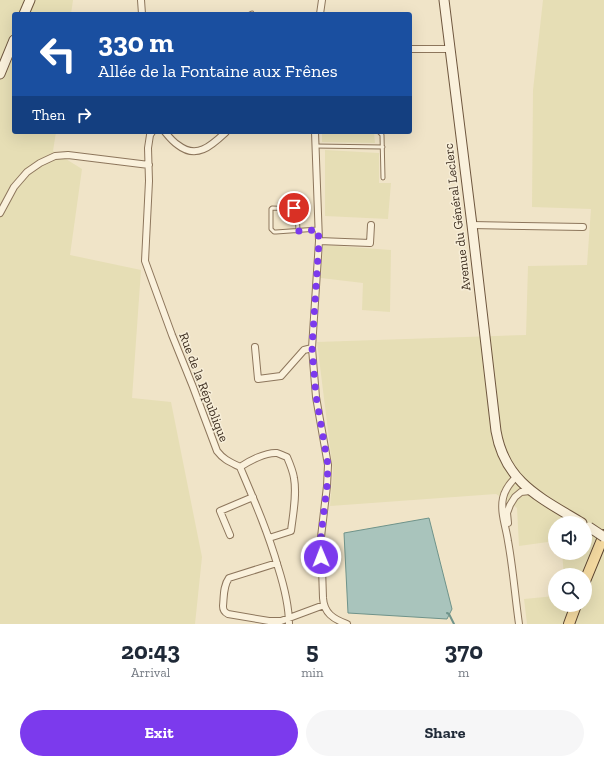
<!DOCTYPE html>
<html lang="en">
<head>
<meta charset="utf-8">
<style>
  body { margin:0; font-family:"Zilla Slab",serif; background:#f6f6f7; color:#1f2937; height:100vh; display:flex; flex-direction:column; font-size:15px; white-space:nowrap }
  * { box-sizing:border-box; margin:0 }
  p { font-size:13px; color:#747a83 }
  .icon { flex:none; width:22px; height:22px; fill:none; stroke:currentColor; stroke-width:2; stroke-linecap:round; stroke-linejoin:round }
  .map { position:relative; height:624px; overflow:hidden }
  .panel { display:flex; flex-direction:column; background:#fff; flex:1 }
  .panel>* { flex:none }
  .guide { position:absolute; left:12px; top:12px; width:400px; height:122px; border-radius:4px; box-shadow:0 4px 16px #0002; background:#1a4fa0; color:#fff; overflow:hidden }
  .tools { position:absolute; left:548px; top:516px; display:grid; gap:8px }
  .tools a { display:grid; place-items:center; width:44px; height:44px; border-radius:50%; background:#fff; box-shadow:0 4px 16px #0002; font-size:20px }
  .pin { position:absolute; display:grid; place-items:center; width:34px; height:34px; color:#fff; margin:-17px; border:2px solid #fff; border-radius:50%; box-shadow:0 1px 4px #0007 }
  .me { position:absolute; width:44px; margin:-22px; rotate:359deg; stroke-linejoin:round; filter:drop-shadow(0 0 3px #0008) }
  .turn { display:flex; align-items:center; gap:14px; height:84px; padding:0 20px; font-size:18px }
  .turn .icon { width:52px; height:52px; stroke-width:2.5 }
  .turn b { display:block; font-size:28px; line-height:34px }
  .then { display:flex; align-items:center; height:38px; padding:0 20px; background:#0003; gap:8px; font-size:15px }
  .eta { display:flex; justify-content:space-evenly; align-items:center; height:68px; text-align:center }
  .eta b { font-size:24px; font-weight:700; line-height:28px }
  .cta { display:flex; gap:8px; margin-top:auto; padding:8px 20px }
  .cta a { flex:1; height:46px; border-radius:24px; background:#7c3aed; color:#fff; font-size:16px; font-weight:700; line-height:46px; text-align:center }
  .cta a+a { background:#f6f6f7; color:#1f2937 }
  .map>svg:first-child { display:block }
</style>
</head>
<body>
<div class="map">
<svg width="604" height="624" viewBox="0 0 604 624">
  <rect width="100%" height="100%" fill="#f0e4c8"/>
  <path fill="#e6deb5" d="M0,0H73L71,14H14V132H56L53,151L82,169L70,255L141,270L132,398L171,402L202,557L195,624H0Z
    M543,0H604V624H527L524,599L555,596V605H585V575H564L562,553H585V523H555V541L519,546L517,508L496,494L330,506L333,471L317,342L526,335L528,266L587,265L591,209L532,207L533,90Z
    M322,132H374L375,143L322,142Z
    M325,150L379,153V183H391L388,219L325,216Z
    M323,245L391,250L390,312L362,310L363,283L321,278Z"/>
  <path fill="#a9c4bc" stroke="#6f938a" d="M429,518L452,609L447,619L348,613L344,533Z"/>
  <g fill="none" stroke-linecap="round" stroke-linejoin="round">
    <path stroke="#6f938a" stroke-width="2" d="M447,613L449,614L454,624"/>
    <g stroke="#8d765c" stroke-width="5">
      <path id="lane" d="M250,14L252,13
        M379,132L382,135L383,178
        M315,146L383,147
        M298,231L297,211L296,209L272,208L271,209V229L274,232H276L318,229"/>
    </g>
    <g stroke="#8d765c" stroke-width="8">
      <path id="street" d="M141,0L142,14
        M320,14L322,0
        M410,49H450
        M152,132L150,135L148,148L149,181L145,261L172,335L193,387L217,451C224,460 230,462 240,467C254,500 268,532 278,567C284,586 289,604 289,624
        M165,132C169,137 173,142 178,145C197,160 212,145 226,132
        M315,132L319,241L312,348L316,397L328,465L327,486L321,537L323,598C324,613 333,619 347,624
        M0,213L14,187L27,172L40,163L55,156L68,155L149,165
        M472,225L583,227
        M319,241L370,243L371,225
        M255,347L258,379L281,376L304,350L312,348
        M240,467C249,461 266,452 277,453C280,454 284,456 287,457C290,464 293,471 294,478C297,495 293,514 291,531L269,538
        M516,477C510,483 505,489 503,498C500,512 506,527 508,541C513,568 515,596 519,624
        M508,523L507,513L510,505L515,497L521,492L530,491
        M230,535L220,511L253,497
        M277,563L229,578C223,586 224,597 223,606C223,610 224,612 228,614L269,621H281L324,605"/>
    </g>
    <g stroke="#6f573f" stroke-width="11">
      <path id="secondary" d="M444,0L472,225L496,431C505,483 541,498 582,523
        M24,14L30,0
        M0,74L14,40"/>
    </g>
    <g stroke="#5b4430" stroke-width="12">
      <path id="primary" d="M585,581L604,535
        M569,624L576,605"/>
    </g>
    <use href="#lane" stroke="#faf1dc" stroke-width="3"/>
    <use href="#street" stroke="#faf1dc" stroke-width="6"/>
    <use href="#secondary" stroke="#faf1dc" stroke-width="9"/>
    <use href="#primary" stroke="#f3d9a0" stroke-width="10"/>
    <g stroke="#6f573f" stroke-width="11" stroke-linecap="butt">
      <path id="secondary-bridge" d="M589,527L604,537"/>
    </g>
    <use href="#secondary-bridge" stroke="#faf1dc" stroke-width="9"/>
  </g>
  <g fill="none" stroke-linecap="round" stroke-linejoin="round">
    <path stroke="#7c3aed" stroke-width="7" stroke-dasharray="0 12.6" d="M294,208L297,211L298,231L318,230L319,241L312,348L316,396L328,465L327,486L321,536V557"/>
  </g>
  <g text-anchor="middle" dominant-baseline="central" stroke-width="3" stroke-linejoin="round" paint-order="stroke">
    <g font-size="13" fill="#3d2e20" stroke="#f7eed8">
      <text transform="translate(457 217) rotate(-97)">Avenue du Général Leclerc</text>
      <text transform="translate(204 387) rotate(69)">Rue de la République</text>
    </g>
  </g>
</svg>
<div class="tools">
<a><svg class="icon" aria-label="sound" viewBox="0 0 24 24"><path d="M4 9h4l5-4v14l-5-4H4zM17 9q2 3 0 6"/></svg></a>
<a><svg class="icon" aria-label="search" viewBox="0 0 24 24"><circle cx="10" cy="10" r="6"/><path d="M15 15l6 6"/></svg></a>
</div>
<div class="pin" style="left:294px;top:208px;background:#d93025"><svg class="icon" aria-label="arrive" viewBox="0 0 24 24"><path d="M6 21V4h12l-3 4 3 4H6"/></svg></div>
<svg class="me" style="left:321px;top:557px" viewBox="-20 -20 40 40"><circle r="17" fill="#7c3aed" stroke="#fff" stroke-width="3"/><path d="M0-11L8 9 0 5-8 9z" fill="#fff"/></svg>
<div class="guide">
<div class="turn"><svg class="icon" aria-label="left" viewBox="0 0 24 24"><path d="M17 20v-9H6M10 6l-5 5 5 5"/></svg><div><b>330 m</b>Allée de la Fontaine aux Frênes</div></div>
<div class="then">Then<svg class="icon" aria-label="right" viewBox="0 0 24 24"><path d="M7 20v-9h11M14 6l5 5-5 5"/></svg></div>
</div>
</div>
<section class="panel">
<div class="eta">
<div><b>20:43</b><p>Arrival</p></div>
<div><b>5</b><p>min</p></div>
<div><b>370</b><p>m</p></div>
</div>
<div class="cta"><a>Exit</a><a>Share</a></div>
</section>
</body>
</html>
